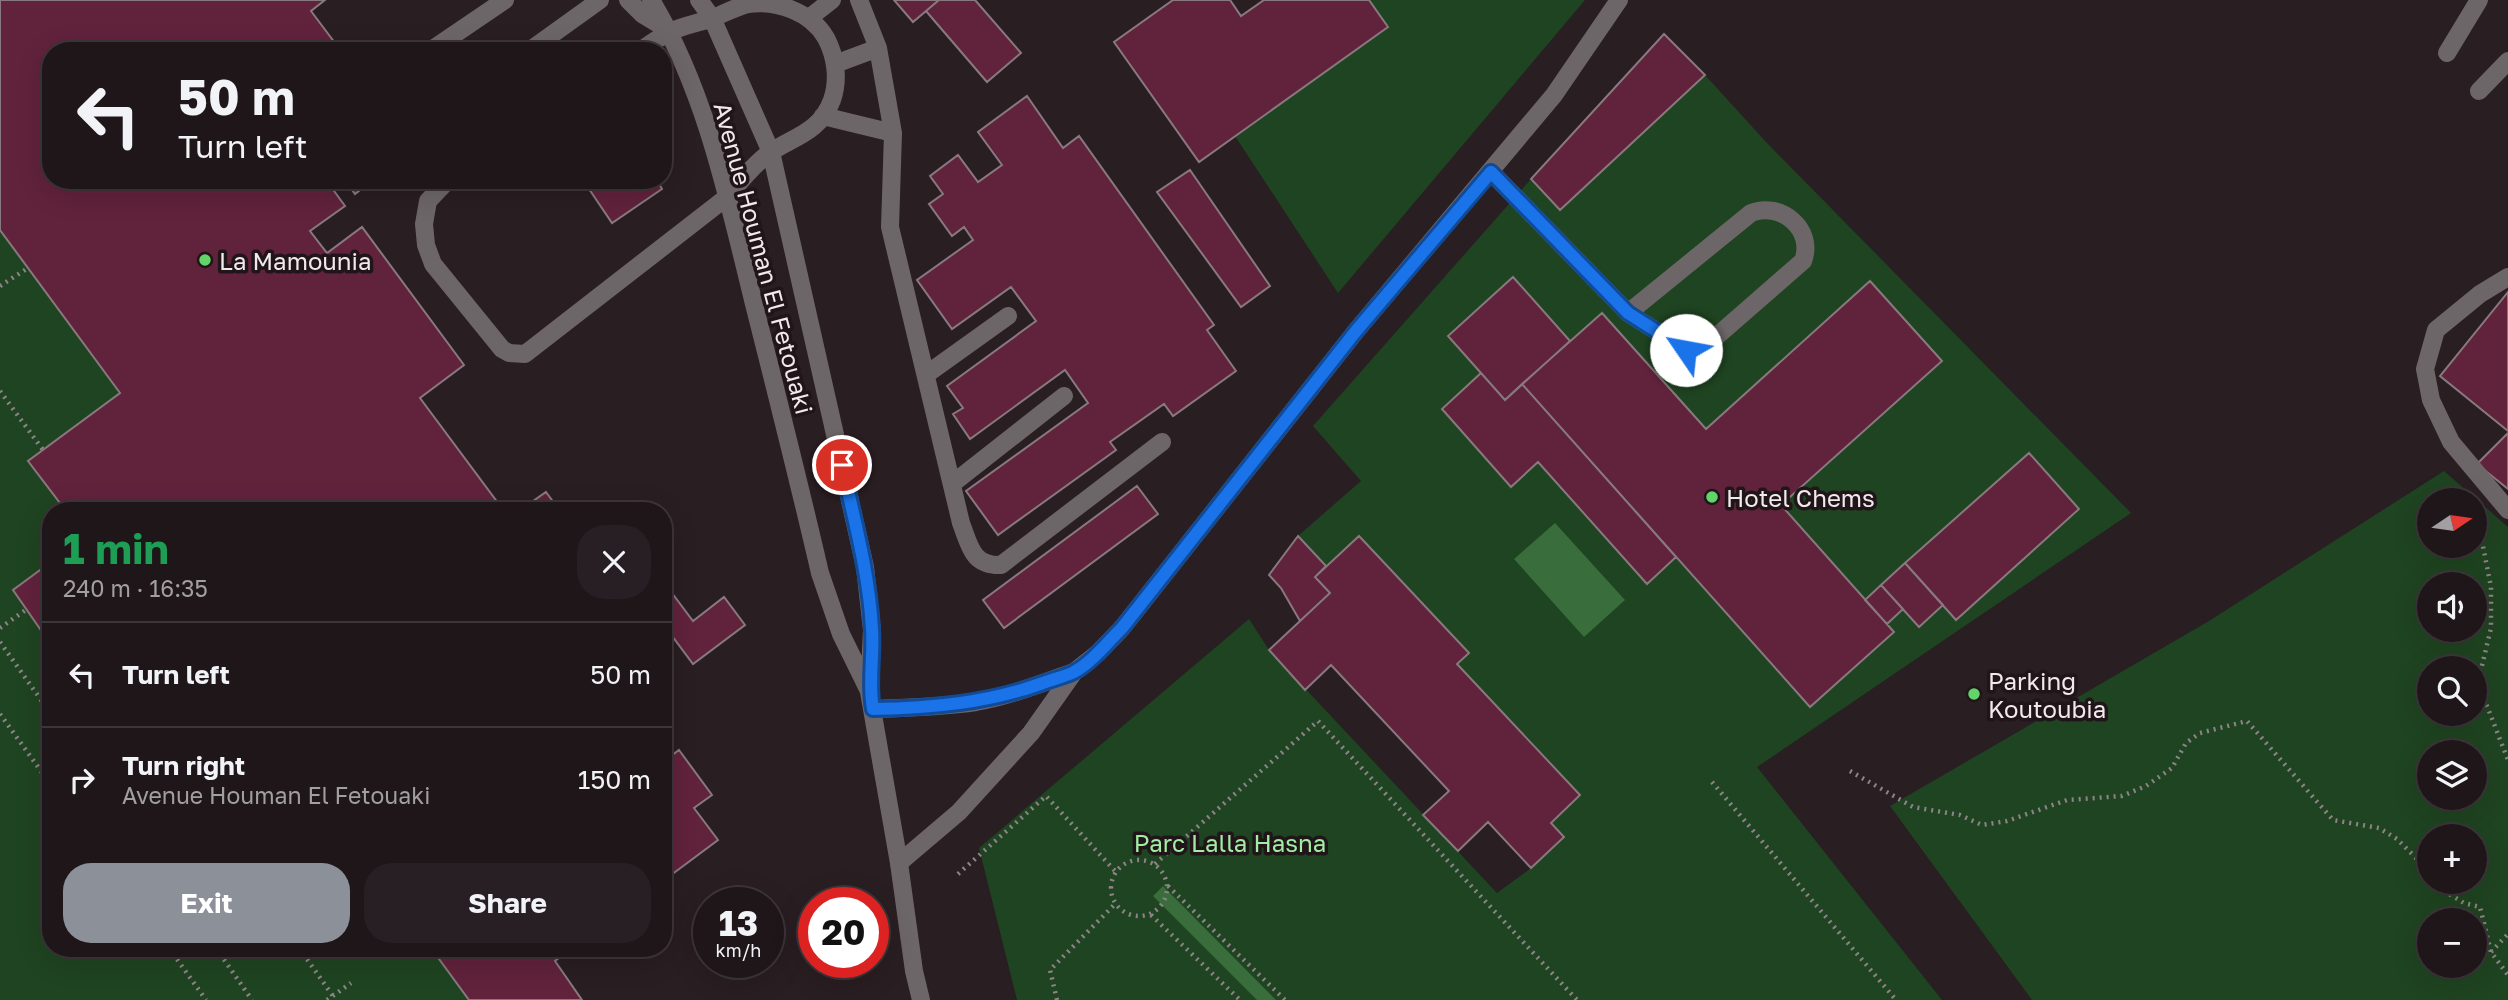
<!DOCTYPE html>
<html lang="en">
<head>
<meta charset="utf-8">
<style>
  body { margin:0; font-family:"Golos Text",sans-serif; background:#271f23; color:#f1f3f6; height:100vh; display:flex; flex-direction:column; font-size:26px; white-space:nowrap }
  * { box-sizing:border-box; margin:0 }
  p { font-size:23px; color:#a19fa2 }
  .icon { flex:none; width:38px; height:38px; fill:none; stroke:currentColor; stroke-width:2; stroke-linecap:round; stroke-linejoin:round }
  .map { position:relative; flex:1; overflow:hidden }
  .side { position:absolute; left:42px; top:502px; width:630px; height:455px; display:flex; flex-direction:column; background:#1f161a; border-radius:28px; box-shadow:0 7px 28px #0002,0 0 0 2px #3c3539 }
  .side>* { flex:none }
  .guide { position:absolute; left:42px; top:42px; width:630px; height:147px; border-radius:28px; box-shadow:0 7px 28px #0002,0 0 0 2px #3c3539; background:#1f161a; color:#f1f3f6; overflow:hidden }
  .needle { width:46px; rotate:77deg }
  .fabs { position:absolute; left:2417px; top:488px; display:grid; gap:14px }
  .fabs a { display:grid; place-items:center; width:70px; height:70px; border-radius:50%; background:#1f161a; box-shadow:0 7px 28px #0002,0 0 0 2px #3c3539; font-size:35px }
  .speed { position:absolute; left:693px; top:887px; display:flex; gap:14px; font-size:35px; font-weight:700; text-align:center }
  .speed>* { display:grid; place-content:center; width:91px; height:91px; border-radius:50%; background:#1f161a; box-shadow:0 7px 28px #0002,0 0 0 2px #3c3539; line-height:1 }
  .speed small { font-size:18px; font-weight:400 }
  .speed .limit { border:10px solid #d22; background:#fff; color:#111 }
  .pin { position:absolute; display:grid; place-items:center; width:60px; height:60px; color:#fff; margin:-30px; border:4px solid #fff; border-radius:50%; box-shadow:0 2px 7px #0007 }
  .me { position:absolute; width:77px; margin:-38px; rotate:303deg; stroke-linejoin:round; filter:drop-shadow(0 0 5px #0008) }
  .turn { display:flex; align-items:center; gap:24px; height:147px; padding:0 21px; font-size:32px }
  .turn .icon { width:91px; height:91px; stroke-width:2.5 }
  .turn b { display:block; font-size:49px; line-height:60px }
  .round { display:grid; place-items:center; flex:none; width:74px; height:74px; border-radius:28px; background:#271f23 }
  .overview { display:flex; align-items:center; justify-content:space-between; height:119px; padding:0 21px }
  h1 { font-size:42px; font-weight:700; line-height:52px; color:#1e9e55 }
  .action { display:flex; gap:14px; margin-top:auto; padding:14px 21px }
  .action a { flex:1; height:80px; border-radius:28px; background:#8c9099; color:#fff; font-size:28px; font-weight:700; line-height:80px; text-align:center }
  .action a+a { background:#271f23; color:#f1f3f6 }
  ul { padding:0; list-style:none }
  li { display:flex; align-items:center; gap:21px; height:105px; padding:0 21px; border-top:2px solid #3c3539 }
  li div { flex:1 }
  li b { display:block; font-size:26px }
  li em { font-style:normal }
  .map>svg:first-child { display:block }
</style>
</head>
<body>
<div class="map">
<svg width="2508" height="1000" viewBox="0 0 2508 1000">
  <rect width="100%" height="100%" fill="#291e22"/>
  <path fill="#1f4421" fill-rule="evenodd" d="M1369,0H1585L1338,293L1235,136L1388,28Z
    M1705,75L1766,142L2131,513L1757,767L1942,1000H1017L979,848L1249,619L1269,650L1497,893L1531,868L1564,837L1551,823L1580,795L1457,664L1469,653L1359,536L1326,566L1298,536L1361,481L1313,426L1531,179L1560,210Z
    M0,230L120,393L28,461L66,511H51V530L46,533L51,540V562L13,590L45,635L51,632V948L431,949L469,1000H0Z
    M2444,471L2508,527V1000H2032L1890,806L2209,621ZM2474,500V546H2429V500ZM2429,584H2474V630H2429ZM2429,668H2474V714H2429ZM2474,752V798H2429V752ZM2429,836H2474V882H2429ZM2429,920H2474V966H2429Z"/>
  <path fill="#396d3c" d="M1555,523L1625,600L1584,637L1514,559Z
    M1163,886L1276,1000H1257L1153,896Z"/>
  <path fill="#61223c" stroke="#88797e" stroke-width="2" d="M0,0H325L311,11L341,51H51V180H326L345,206L310,231L327,253L362,227L464,365L420,398L504,511H66L28,461L120,393L0,230Z
    M894,0H939L913,22Z
    M939,0H975L1021,53L987,82L926,11Z
    M1173,0H1230L1241,16L1264,0H1369L1388,27L1199,162L1114,42Z
    M1664,34L1705,75L1560,210L1531,179Z
    M1027,96L1063,148L1079,136L1214,325L1207,330L1236,371L1173,416L1164,404L1110,442L1116,450L998,535L966,491L1088,403L1065,370L970,439L953,414L963,408L947,386L1036,321L1011,287L952,329L917,280L973,240L964,227L952,236L929,204L943,194L930,176L958,155L978,182L1002,165L978,132Z
    M1190,170L1270,286L1241,307L1157,192Z
    M345,180H373L355,194Z
    M583,180H657L662,189L612,223Z
    M1513,277L1570,341L1505,400L1448,336Z
    M1870,281L1942,361L1781,505L1894,632L1810,707L1522,384L1602,313L1706,429Z
    M2508,292V431L2440,376Z
    M1481,373L1505,400L1522,384L1676,557L1647,584L1538,462L1511,487L1442,409Z
    M2508,433V489L2477,464Z
    M2029,453L2079,509L1956,620L1905,563Z
    M1137,486L1158,514L1004,628L983,600Z
    M546,492L560,511H519Z
    M1298,536L1326,566L1315,577L1330,593L1300,621L1281,588L1269,575Z
    M1359,536L1469,653L1457,664L1580,795L1551,823L1564,837L1531,868L1488,822L1458,851L1423,815L1449,791L1331,665L1305,690L1269,650L1330,593L1315,577Z
    M51,562V632L45,636L13,590Z
    M1905,563L1943,605L1919,627L1881,585Z
    M663,581L693,621L724,597L745,625L693,664L672,636L663,643Z
    M1881,585L1903,609L1887,624L1865,600Z
    M663,656L671,668L663,674Z
    M679,750L712,795L694,808L718,840L663,881V762Z
    M431,948H572L555,961L582,1000H469Z"/>
  <g fill="none" stroke-linecap="round" stroke-linejoin="round">
    <path stroke="#8e8487" stroke-width="4.5" stroke-dasharray="2 5" stroke-linecap="butt" d="M0,286L28,268
      M0,391L43,450
      M2479,526L2491,587V628L2480,674L2487,706L2508,760
      M0,628L27,609
      M0,642L51,714
      M0,714L51,785
      M1850,771L1913,807L1960,815L1982,825L2007,821L2067,800L2122,796L2146,786L2172,768L2186,743L2200,733L2247,721L2333,820L2379,828L2397,839L2422,864L2429,875
      M1712,782L1896,1000
      M1111 888a28 28 0 1 1 56 0a28 28 0 1 1-56 0Z
      M1155,864L1318,721L1577,1000
      M958,874L1046,796L1116,872
      M2433,882L2436,886L2464,903L2480,907L2491,952L2508,975
      M1168,886L1285,1000
      M1151,915L1240,1000
      M169,948L206,1000
      M216,948L252,1000
      M299,948L333,996
      M2491,952L2508,934
      M327,1000L351,983
      M1057,1000L1050,970L1115,904"/>
    <path stroke="#6d6668" stroke-width="18" d="M628,0L642,14L670,31
      M859,0L878,48L893,133L890,227L961,523C970,546 972,566 1001,565L1162,442
      M809,18L832,0
      M430,51L505,0
      M529,51L600,0
      M2447,53L2479,0
      M835,64L878,48
      M2479,91L2508,61
      M823,116L893,133
      M1491,172L1628,313L1686,350H1698L1709,343L1803,261C1815,229 1780,201 1751,213L1628,313
      M448,180L428,201L424,224L426,245L433,264L502,349L509,353L525,354L727,197C740,182 752,166 768,154C792,137 820,133 832,100C839,80 836,57 826,38C811,12 777,0 748,4C736,7 725,13 713,18C699,23 685,25 672,31C661,36 650,44 640,51
      M927,374L1008,316
      M952,484L1064,396
      M2508,510L2451,442L2431,400L2425,369L2436,330L2480,294L2508,277
      M873,709C907,708 942,707 976,702C1010,696 1042,683 1074,672
      M899,863L959,812L1031,733L1074,672L1098,653L1122,628L1356,331L1554,95L1619,0"/>
    <path stroke="#6d6668" stroke-width="18" d="M651,0C706,91 728,199 753,300C776,391 799,482 820,573L841,634L868,689
      M699,0L712,18L771,152L865,567L872,630L869,692L899,863L914,971L921,1000"/>
  </g>
  <g fill="none" stroke-linecap="round" stroke-linejoin="round">
    <g stroke="#114b97" stroke-width="18">
      <path id="route" d="M842,465C854,519 869,573 872,629C874,656 868,682 873,709C931,708 988,703 1043,683C1053,679 1064,677 1074,672C1092,662 1107,643 1122,628L1356,331L1491,172L1628,313L1686,350"/>
    </g>
    <use href="#route" stroke="#1a73e8" stroke-width="12"/>
  </g>
  <g fill="#61d46a" stroke="#201518" stroke-width="2.5">
    <circle cx="205" cy="260" r="7"/>
    <circle cx="1712" cy="497" r="7"/>
    <circle cx="1974" cy="694" r="7"/>
  </g>
  <g text-anchor="middle" dominant-baseline="central" stroke-width="7" stroke-linejoin="round" paint-order="stroke">
    <g font-size="24" fill="#f2e9ec" stroke="#201518">
      <text transform="translate(764 258) rotate(75)">Avenue Houman El Fetouaki</text>
    </g>
    <g font-size="24" fill="#f2e9ec" stroke="#201518" text-anchor="start">
      <text x="219" y="260">La Mamounia</text>
      <text x="1726" y="497">Hotel Chems</text>
      <text x="1988" y="680">Parking<tspan x="1988" dy="28">Koutoubia</tspan></text>
    </g>
    <g font-size="24" fill="#a1eda3" stroke="#201518">
      <text x="1230" y="842">Parc Lalla Hasna</text>
    </g>
  </g>
</svg>
<div class="fabs">
<a><svg class="needle" viewBox="-14 -14 28 28"><path d="M0-13l5 13h-10z" fill="#e53935"/><path d="M0 13l5-13h-10z" fill="#a19fa2"/></svg></a>
<a><svg class="icon" aria-label="sound" viewBox="0 0 24 24"><path d="M4 9h4l5-4v14l-5-4H4zM17 9q2 3 0 6"/></svg></a>
<a><svg class="icon" aria-label="search" viewBox="0 0 24 24"><circle cx="10" cy="10" r="6"/><path d="M15 15l6 6"/></svg></a>
<a><svg class="icon" aria-label="layers" viewBox="0 0 24 24"><path d="M12 4l9 5-9 5-9-5zM3 14l9 5 9-5"/></svg></a>
<a>+</a>
<a>−</a>
</div>
<div class="speed"><div>13<small>km/h</small></div><div class="limit">20</div></div>
<div class="pin" style="left:842px;top:465px;background:#d93025"><svg class="icon" aria-label="arrive" viewBox="0 0 24 24"><path d="M6 21V4h12l-3 4 3 4H6"/></svg></div>
<svg class="me" style="left:1686px;top:350px" viewBox="-20 -20 40 40"><circle r="19" fill="#fff"/><path d="M0-13L10 11 0 6-10 11z" fill="#1a73e8"/></svg>
<div class="guide">
<div class="turn"><svg class="icon" aria-label="left" viewBox="0 0 24 24"><path d="M17 20v-9H6M10 6l-5 5 5 5"/></svg><div><b>50 m</b>Turn left</div></div>
</div>
<section class="side">
<div class="overview"><div><h1>1 min</h1><p>240 m · 16:35</p></div><a class="round"><svg class="icon" aria-label="close" viewBox="0 0 24 24"><path d="M6 6l12 12M18 6L6 18"/></svg></a></div>
<ul>
<li><svg class="icon" aria-label="left" viewBox="0 0 24 24"><path d="M17 20v-9H6M10 6l-5 5 5 5"/></svg><div><b>Turn left</b></div><em>50 m</em></li>
<li><svg class="icon" aria-label="right" viewBox="0 0 24 24"><path d="M7 20v-9h11M14 6l5 5-5 5"/></svg><div><b>Turn right</b><p>Avenue Houman El Fetouaki</p></div><em>150 m</em></li>
</ul>
<div class="action"><a>Exit</a><a>Share</a></div>
</section>
</div>
</body>
</html>
